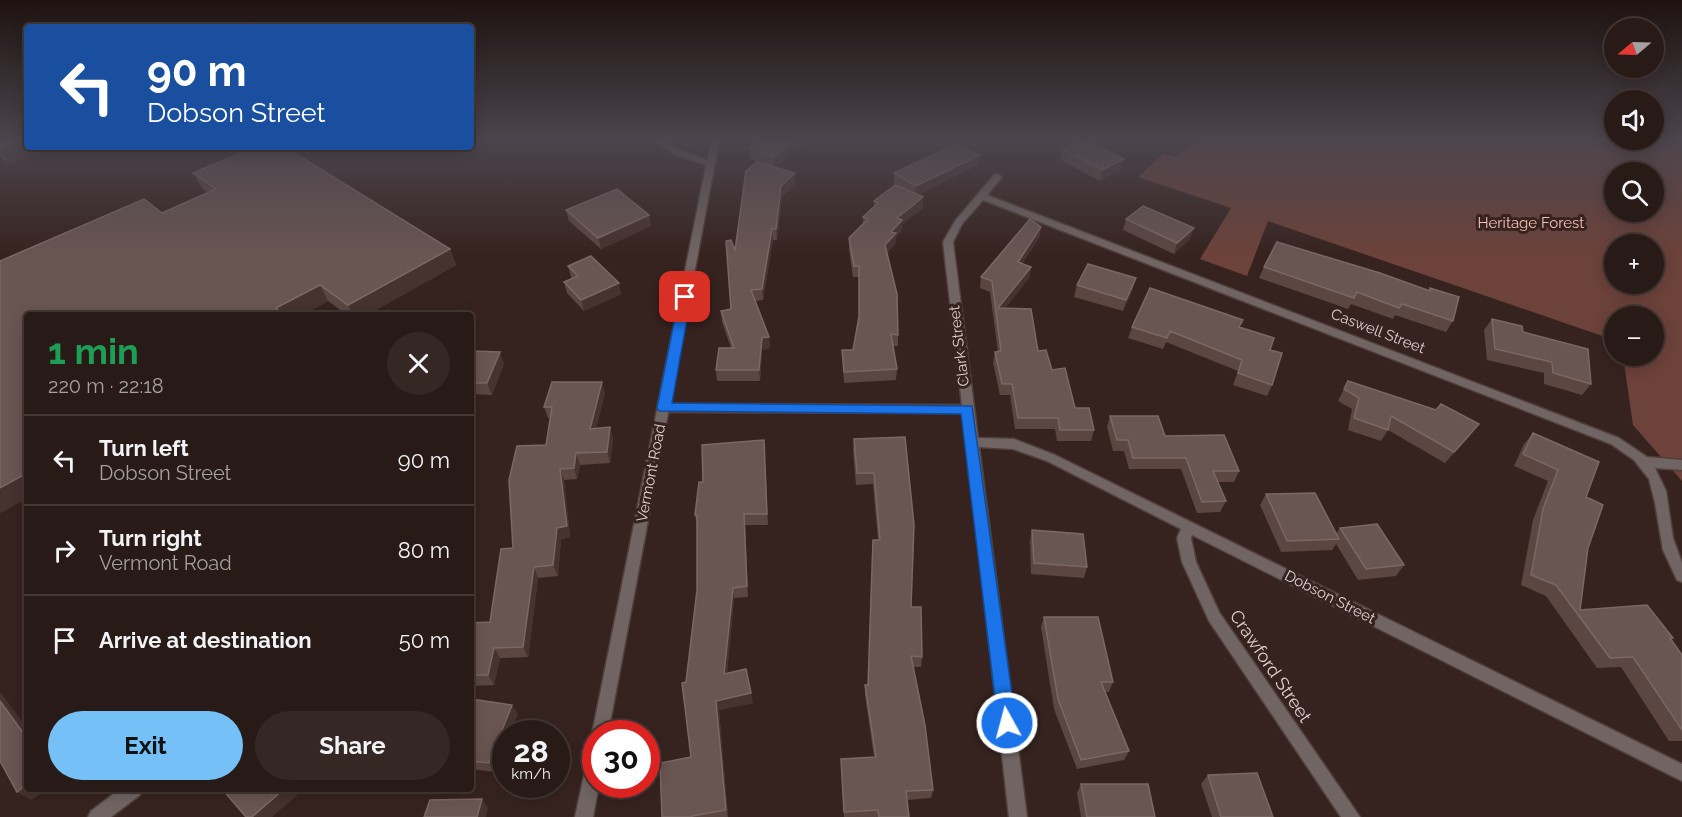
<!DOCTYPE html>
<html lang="en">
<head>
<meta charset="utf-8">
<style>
  body { margin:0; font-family:Raleway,sans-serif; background:#342724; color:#f1f3f6; height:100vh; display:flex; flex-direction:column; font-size:22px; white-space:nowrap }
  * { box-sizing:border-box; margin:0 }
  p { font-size:20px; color:#a5a1a1 }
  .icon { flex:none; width:33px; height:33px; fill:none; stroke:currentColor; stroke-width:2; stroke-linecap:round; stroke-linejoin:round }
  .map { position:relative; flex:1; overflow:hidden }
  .details { position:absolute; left:24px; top:312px; width:450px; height:480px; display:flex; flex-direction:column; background:#281a17; border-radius:6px; box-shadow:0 3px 15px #0003,0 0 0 2px #443836 }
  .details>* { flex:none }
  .hud { position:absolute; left:24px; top:24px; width:450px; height:126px; border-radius:6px; box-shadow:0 3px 15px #0003,0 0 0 2px #443836; background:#1a4fa0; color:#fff; overflow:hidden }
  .needle { width:39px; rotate:251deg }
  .buttons { position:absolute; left:1604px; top:18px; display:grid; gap:12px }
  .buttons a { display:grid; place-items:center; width:60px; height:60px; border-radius:50%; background:#281a17; box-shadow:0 3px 15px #0003,0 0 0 2px #443836; font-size:30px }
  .speed { position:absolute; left:492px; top:720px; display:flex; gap:12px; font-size:30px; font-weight:700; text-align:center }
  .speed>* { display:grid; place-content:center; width:78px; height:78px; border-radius:50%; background:#281a17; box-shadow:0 3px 15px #0003,0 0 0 2px #443836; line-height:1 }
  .speed small { font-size:15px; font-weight:400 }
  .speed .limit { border:9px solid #d22; background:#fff; color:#111 }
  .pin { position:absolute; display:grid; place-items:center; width:51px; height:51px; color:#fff; margin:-26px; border-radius:12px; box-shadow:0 3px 9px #0006 }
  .me { position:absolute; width:66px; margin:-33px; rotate:353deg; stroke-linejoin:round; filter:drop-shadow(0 0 4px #0008) }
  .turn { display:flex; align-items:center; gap:21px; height:126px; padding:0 24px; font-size:27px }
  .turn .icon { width:78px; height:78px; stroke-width:2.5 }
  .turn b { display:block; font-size:42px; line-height:51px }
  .round { display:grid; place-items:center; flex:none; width:63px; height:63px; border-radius:32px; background:#342724 }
  .overview { display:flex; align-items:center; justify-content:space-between; height:102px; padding:0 24px }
  h1 { font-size:36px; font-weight:700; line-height:45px; color:#1e9e55 }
  .button { display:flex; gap:12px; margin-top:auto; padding:12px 24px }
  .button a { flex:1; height:69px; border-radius:36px; background:#75c0f6; color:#111; font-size:24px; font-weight:700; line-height:69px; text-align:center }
  .button a+a { background:#342724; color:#f1f3f6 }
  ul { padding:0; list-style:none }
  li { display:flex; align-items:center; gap:18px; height:90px; padding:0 24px; border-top:2px solid #443836 }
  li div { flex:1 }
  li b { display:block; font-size:22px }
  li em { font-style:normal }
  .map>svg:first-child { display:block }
</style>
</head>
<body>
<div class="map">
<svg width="1682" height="817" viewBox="0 0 1682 817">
  <rect width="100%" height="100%" fill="#36231f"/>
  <path fill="#6c423a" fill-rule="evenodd" d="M1198,141H1682V481L1633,425L1623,356H1653V316H1614V340L1268,221L1247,276L1200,259L1231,208L1138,177L1164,153L1175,157ZM1614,172H1653V212H1614ZM1614,244H1653V284H1614Z"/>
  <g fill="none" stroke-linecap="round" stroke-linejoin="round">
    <g stroke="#513f3b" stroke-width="3">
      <path id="minor" d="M655,141H664L682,151L714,163L710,166L676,155Z
        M997,174L1002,177L987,195L1619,438L1647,457L1682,460V470L1655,468L1666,491L1673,538L1682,563V582L1677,580L1663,550L1655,503L1649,479L1634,460L1611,444L983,200L962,224L953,242L978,438L1014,439L1055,455L1682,764V781L1192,535L1191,538L1196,562L1219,612L1360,817H1341L1209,621L1182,562L1177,538L1181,529L1047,461L1013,449L979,447L1027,817H1009L963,413L664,412L658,408L664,404L962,405L943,242L955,221L994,175Z
        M120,789H142L140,795L111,817H88L91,811Z"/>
    </g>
    <g stroke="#513f3b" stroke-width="3">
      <path id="tertiary" d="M711,141H719L608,734H596V740L592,734Z
        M596,749V784H599L593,817H575L588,757L590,751Z"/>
    </g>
    <use href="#minor" fill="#706563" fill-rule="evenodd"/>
    <use href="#tertiary" fill="#706563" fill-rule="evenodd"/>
  </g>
  <path fill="#5b4642" d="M0,141L11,164L0,157Z
    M809,141L774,167L796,184L782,197L777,240H773L763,300L755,301L769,337L770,348L762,350L760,381H717L716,370L731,348L722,322L721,311L731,309L735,250L761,163L750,159L749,148Z
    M256,147H285L450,249L456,265L367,315H347L328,301L303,315H27V498L0,513V261L144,199L162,213L208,193L203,189L193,173Z
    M1063,149L1121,170L1100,181L1061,160Z
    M978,165L918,195L923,208L902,224L901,231L896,237L895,244L887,253L898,335V346H893L897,369L896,380L844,383L842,350H853L859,318V277H853L849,249V238L863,224V217L874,207V201L899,187L894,184V173Z
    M566,210L649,215L651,226L601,249L569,221Z
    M1126,219L1190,239L1174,254L1123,230Z
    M1041,227L1039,238L1022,264L1031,267L1029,278L1005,308L1038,351L1075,408L1094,430L1091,441H1057L1055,429H1015L1010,395H1000L993,363L995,352H998L990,292L980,288L981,277Z
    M568,266L621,294L584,311L567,293L564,282L573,279L571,277Z
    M1264,267L1429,290L1430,288L1453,321L1446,332L1395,315L1393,319L1351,304L1348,309L1259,278Z
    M1077,285L1133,289L1123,311L1074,297Z
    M1492,319L1523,332L1591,384L1582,395L1544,384V373L1487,360L1484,330Z
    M1132,327L1240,328L1270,350L1272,385L1267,396L1233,385L1238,371L1166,342L1163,349L1128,338Z
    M471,351L504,363L492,395L471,394Z
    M1348,381L1470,436L1445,463L1388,430L1381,441L1348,430L1352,409L1338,401Z
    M605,393L596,428L610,427L613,439L610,463L580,465L577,479L564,480L570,537L561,539L558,576L538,578L528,657L500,658L494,685L471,686V623L490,622L546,445L550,418H548L544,407Z
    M1110,416L1165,436L1239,471L1234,482H1218L1226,501L1220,512L1197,513L1181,469H1129L1124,451H1113L1107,427Z
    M1533,433L1586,497L1588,548L1580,610L1673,638L1671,639L1682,655V741H1669L1621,667L1597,668L1546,596L1521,585L1533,520L1548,481L1514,466L1524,444Z
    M905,437L911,607L922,657L921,667H913L933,790L931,798L907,800L909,817H844L841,759L874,757L865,695V685H868L878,540L873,484L856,485L853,451L854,439Z
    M764,440L768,525H745L748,597L734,598L727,673L753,703L719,710L728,817H662L691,757L686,682L697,590V526L695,515L703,482Z
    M1266,494L1336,534L1340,528L1404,565L1396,576L1358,580L1336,544L1332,550L1281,552L1260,505Z
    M1032,530L1087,567L1084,578L1031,574L1030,541Z
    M1044,617L1113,682L1109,692H1105L1129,751L1124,760L1077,769L1054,709L1041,627Z
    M471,699L518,714L506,734V746L495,772L471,769Z
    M1208,775L1273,817H1212L1201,784Z
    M1081,784L1155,817H1081L1077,793Z"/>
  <path fill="#46322e" d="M20,141H27V147H53L11,164L0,149Z
    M795,141H809L774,167L773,157Z
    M980,155L978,165L915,197L916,186Z
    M1124,159L1121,170L1100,181L1102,170Z
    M795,173L796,184L782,197L777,240L776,229L781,186Z
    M923,197V208L902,224L901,231L896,237L895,244L885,256V245L897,218Z
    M649,215L651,226L601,249L598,238Z
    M1041,227L1039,238L1016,273L1018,262Z
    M1194,228L1190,239L1174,254L1177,243Z
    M772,229L773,240L763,300L762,289Z
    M450,249L456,265L367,315H353L348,305Z
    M1031,267L1029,278L996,319L998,308Z
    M1136,278L1133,289L1123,311L1126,300Z
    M619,283L621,294L584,311L581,300Z
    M320,285L328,301L303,315H280L276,308Z
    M769,337L770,348L762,350L760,381L759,370L762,338Z
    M500,352L504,363L492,395L487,383Z
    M602,382L605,393L593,440L590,429Z
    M1479,424L1470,436L1445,463L1454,452Z
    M610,427L613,439L610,463L607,452Z
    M576,453L580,465L577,479L574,468Z
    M560,469L564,480L570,537L561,539L558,576L553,565Z
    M27,473V498L0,513V488Z
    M744,514L745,525L748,597L747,586Z
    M534,567L538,578L528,657L523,647Z
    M733,588L734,598L726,684L724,674Z
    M494,648L500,658L494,685L488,675Z
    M0,692L27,728V736L24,734L0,701Z
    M751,693L753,703L719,710L728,817L726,810L716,701Z
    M512,705L518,714L510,734H506V746L495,772L489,763Z
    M27,784V789H48L31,800L17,792Z
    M284,789H300L302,791L272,817H252Z
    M482,799L488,808L486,817H477Z"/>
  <path fill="#695552" stroke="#7b6865" stroke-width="1.5" d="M0,141H20L0,149Z
    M760,141H795L773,157L749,148Z
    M1081,141H1088L1124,159L1102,170L1063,149Z
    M954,145L980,155L916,186L894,173Z
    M256,147H285L450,249L348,305L320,285L276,308L284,315H27V473L0,488V261L144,199L162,213L216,189L193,173Z
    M757,162L795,173L781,186L776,229H772L762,289L751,290L769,337L762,338L759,370H716L719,348H734L721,311L731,309L726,241L731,240L735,250L746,171Z
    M895,185L923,197L897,218L902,220L891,232L896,233L885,245L897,294L898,335L891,334L897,369L844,372L842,350H853L859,317V266H854L849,238L868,219L863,217L878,203L874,201Z
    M617,189L649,215L598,238L566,210Z
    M1143,206L1194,228L1177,243L1126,219Z
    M1030,219L1041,227L1018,262L1031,267L998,308L1031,309L1038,351L1046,350L1052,370L1065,368L1075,408H1089L1094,430H1060L1058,418H1018L1012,384H1002L995,352L1001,351L992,281L981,277Z
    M1277,242L1380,273L1430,291V288L1459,297L1453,321L1402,304L1399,308L1357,292L1354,298L1264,267Z
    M591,256L619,283L581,300L564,282L578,276L568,266Z
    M1088,264L1136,278L1126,300L1077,285Z
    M1150,288L1243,320L1239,327L1274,338L1270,350L1282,353L1272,385L1238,373L1242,360L1170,331L1167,338L1132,327Z
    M1492,319L1522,326L1523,332L1588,349L1591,384L1553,373L1552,362L1495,349Z
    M471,351L500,352L487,383H471Z
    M1348,381L1436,410L1441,404L1479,424L1454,452L1391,416L1388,430L1354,418L1359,398L1344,389Z
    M552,382H602L590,429L610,427L607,452L576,453L574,468L560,469L567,526L557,528L553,565L534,567L523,647L494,648L488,675H471V623L490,622L501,549L513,548L509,480L517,446L546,445L552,407H544Z
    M1110,416H1158L1165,436L1224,435L1239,471H1213L1226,501L1202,502L1186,458H1133L1128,440H1117Z
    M1533,433L1599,462L1586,497L1603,505L1588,548L1580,610L1647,605L1673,638H1670L1682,655V730L1633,657L1610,658L1556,585L1531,575L1543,509L1558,470L1523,454Z
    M905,437L914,525L911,607H921L922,657L911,656L925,725L933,790L906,791L909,817H879L878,810L844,812L841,759L876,757L865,685H868L873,540H880L874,473H857L854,439Z
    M764,440L767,514H744L747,586L733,588L724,674L746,669L751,693L716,701L726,810L692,816V817H662L660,763L691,757L682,683L686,682L697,590V515H695L699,482H703L702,445Z
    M1315,493L1339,539L1287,541L1266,494Z
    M1377,524L1404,565L1366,569L1340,528Z
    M1032,530L1083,534L1087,567L1034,563Z
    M1044,617H1098L1113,682H1101L1129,751L1081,760L1058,699Z
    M471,699L512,705L489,763L471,761Z
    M0,701L24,734L27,731V784L17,792L0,761Z
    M1257,773L1273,817H1221L1208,775Z
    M1081,784H1148L1155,817H1087Z
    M222,789H284L252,817H246Z
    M482,799L477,817H424L430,800Z"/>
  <linearGradient id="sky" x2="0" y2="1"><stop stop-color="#1e1311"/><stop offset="0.55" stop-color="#4c454d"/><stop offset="1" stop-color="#4c454d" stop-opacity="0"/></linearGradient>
  <rect width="1682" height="255" fill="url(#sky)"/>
  <path fill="#1a73e8" stroke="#114b97" stroke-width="1.5" d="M685,293L691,297L672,403L972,406L1016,723L1013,729L1007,732L1000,729L998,723L961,414L659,411L657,408L679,297Z"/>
  <g text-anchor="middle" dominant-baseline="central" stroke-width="6" stroke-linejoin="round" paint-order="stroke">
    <g font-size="15" fill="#f5bfb3" stroke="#36231f">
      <text x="1531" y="223">Heritage Forest</text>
    </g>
    <g font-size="15" fill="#ddd0ce" stroke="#36231f">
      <text transform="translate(1378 331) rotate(21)">Caswell Street</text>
      <text transform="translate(959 346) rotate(-97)">Clark Street</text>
      <text transform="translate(651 473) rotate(-79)">Vermont Road</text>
      <text transform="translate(1330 597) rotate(27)">Dobson Street</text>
    </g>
    <g font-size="18" fill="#ddd0ce" stroke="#36231f">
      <text transform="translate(1271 666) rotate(56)">Crawford Street</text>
    </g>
  </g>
</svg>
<div class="buttons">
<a><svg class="needle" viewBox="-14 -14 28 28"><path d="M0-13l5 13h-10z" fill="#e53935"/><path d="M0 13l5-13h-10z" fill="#a5a1a1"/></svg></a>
<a><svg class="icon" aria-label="sound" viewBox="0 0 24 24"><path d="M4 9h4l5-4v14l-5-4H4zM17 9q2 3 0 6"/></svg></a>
<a><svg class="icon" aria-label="search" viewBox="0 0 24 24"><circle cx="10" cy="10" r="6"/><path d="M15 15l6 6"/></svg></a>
<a>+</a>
<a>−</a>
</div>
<div class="speed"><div>28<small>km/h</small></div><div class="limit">30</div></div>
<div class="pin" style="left:685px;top:297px;background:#d93025"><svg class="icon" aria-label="arrive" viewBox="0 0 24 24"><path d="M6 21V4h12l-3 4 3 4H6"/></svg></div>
<svg class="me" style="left:1007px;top:723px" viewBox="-20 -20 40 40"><circle r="17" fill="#1a73e8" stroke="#fff" stroke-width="3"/><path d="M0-11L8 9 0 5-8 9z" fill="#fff"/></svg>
<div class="hud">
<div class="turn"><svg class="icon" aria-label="left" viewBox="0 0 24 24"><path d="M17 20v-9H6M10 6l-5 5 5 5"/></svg><div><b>90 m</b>Dobson Street</div></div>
</div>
<section class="details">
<div class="overview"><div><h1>1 min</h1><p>220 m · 22:18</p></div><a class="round"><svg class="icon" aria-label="close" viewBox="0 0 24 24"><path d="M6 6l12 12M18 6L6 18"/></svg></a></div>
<ul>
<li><svg class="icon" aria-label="left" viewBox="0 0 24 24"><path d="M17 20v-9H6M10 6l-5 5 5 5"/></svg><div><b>Turn left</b><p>Dobson Street</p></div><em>90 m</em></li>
<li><svg class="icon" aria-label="right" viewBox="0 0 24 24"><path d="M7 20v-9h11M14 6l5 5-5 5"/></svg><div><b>Turn right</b><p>Vermont Road</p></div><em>80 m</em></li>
<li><svg class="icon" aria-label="arrive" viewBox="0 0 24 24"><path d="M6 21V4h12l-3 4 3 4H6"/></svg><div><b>Arrive at destination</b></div><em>50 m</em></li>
</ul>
<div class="button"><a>Exit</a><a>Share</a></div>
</section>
</div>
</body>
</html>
